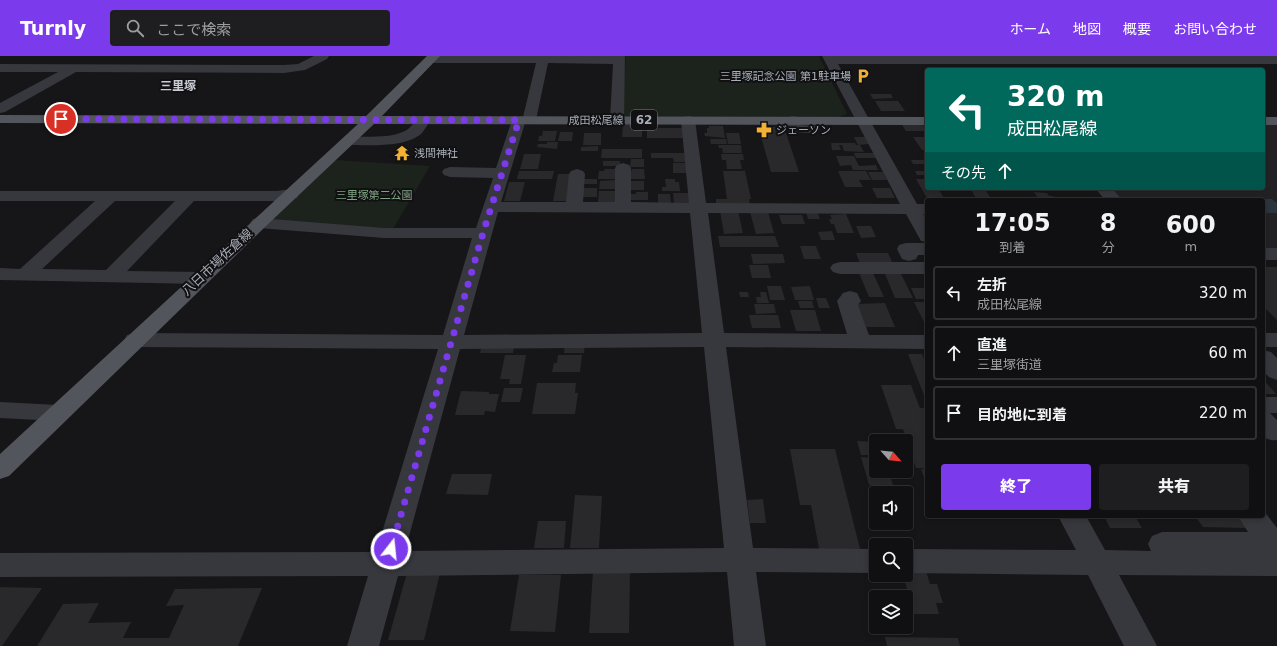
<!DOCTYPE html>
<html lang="ja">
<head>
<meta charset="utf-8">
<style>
  body { margin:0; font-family:"DejaVu Sans","Noto Sans JP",sans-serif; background:#1e1e20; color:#f1f3f6; height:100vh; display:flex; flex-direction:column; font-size:15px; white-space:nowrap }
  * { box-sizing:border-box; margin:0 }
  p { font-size:13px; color:#9c9d9f }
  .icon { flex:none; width:22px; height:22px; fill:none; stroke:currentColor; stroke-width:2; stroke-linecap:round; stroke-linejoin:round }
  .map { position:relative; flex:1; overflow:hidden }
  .details { position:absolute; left:925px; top:142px; width:340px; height:320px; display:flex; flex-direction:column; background:#101012; border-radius:4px; box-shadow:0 2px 6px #0003,0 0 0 1px #303032 }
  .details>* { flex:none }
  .top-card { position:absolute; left:925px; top:12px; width:340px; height:122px; border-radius:4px; box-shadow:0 2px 6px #0003,0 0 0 1px #303032; background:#00695c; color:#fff; overflow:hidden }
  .needle { width:26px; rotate:117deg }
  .controls { position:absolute; left:869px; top:378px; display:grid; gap:8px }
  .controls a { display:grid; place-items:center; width:44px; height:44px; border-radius:4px; background:#101012; box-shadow:0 2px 6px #0003,0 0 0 1px #303032; font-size:20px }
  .pin { position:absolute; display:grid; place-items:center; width:34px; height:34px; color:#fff; margin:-17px; border:2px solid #fff; border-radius:50%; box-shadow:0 1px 4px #0007 }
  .me { position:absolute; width:44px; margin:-22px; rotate:16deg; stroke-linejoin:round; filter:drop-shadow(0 0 3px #0008) }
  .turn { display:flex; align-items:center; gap:14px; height:84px; padding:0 16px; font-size:18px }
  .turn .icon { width:52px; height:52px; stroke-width:2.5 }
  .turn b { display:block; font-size:28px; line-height:34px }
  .then { display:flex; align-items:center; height:38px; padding:0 16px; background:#0003; gap:8px; font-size:15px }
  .eta { display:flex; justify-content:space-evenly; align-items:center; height:68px; text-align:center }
  .eta b { font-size:24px; font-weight:800; line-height:28px }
  .action { display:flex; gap:8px; margin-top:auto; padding:8px 16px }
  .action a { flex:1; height:46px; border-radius:4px; background:#7c3aed; color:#fff; font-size:16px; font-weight:800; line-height:46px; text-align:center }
  .action a+a { background:#1e1e20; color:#f1f3f6 }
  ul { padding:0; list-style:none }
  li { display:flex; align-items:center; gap:12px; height:54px; margin:0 8px 6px; padding:0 8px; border:2px solid #303032; border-radius:4px }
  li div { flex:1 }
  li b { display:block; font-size:15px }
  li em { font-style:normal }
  header { display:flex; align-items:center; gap:24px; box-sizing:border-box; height:56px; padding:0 20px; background:#7c3aed; color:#fff }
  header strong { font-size:19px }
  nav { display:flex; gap:22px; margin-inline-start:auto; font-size:14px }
  .search { width:280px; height:36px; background:#1e1e20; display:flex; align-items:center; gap:10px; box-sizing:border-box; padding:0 14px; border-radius:4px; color:#9c9d9f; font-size:15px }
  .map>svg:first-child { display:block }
</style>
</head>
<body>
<header>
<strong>Turnly</strong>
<div class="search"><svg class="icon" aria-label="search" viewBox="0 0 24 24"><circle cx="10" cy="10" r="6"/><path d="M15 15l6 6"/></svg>ここで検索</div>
<nav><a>ホーム</a><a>地図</a><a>概要</a><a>お問い合わせ</a></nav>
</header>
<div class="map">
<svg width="1277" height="590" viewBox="0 0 1277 590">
  <rect width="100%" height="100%" fill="#161618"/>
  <path fill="#222225" d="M1263,69H1277V193H1263V144H1122L1111,132H1263Z"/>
  <path fill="#1c231d" d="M626,0H819L847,58L838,61H622Z
    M334,104L430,110L393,173L270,164Z"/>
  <path fill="#2c353c" d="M1224,143H1272L1277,147V157H1263V144H1226Z"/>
  <path fill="#29292c" d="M870,38H891L893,42L873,43Z
    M875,45H898L905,55H881Z
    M623,68H642V81H622Z
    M902,69H923L927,75H906Z
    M709,70H723L725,82L705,80L704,77H707V72H709Z
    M758,70L784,71L799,116H771Z
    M647,72H683L684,82H647Z
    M543,75H557L555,85H538L539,80H542Z
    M560,76H573L572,85H558Z
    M584,77H601V89H583Z
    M726,77H739L741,88H728Z
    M854,81H866L870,88L858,89Z
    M913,81H927V94H922Z
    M710,83H726L727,88H711Z
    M547,86H558L557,93L537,91L538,88H547Z
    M831,87H855L856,89H860L864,96L844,95L842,89H839L841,94H832Z
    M718,89H741L742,97H723L722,92H719Z
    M598,90V95H581V91Z
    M602,93H642V102H601Z
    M399,94H409L406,99H396Z
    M651,97H684L686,106H674L673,102H651Z
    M854,97H874L876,102H856Z
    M524,98H541L538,113H520Z
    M721,98H743L744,104H740L742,113H727L726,104H722Z
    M836,100H854L859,110L876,109L878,114H853L851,109L840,110Z
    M631,103H644V111H630Z
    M911,104H927V108H913Z
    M603,105H620V110H603Z
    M673,107H686L687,117H673Z
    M605,113H617V123H598L599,115H604Z
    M632,113H644L645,123H629Z
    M519,115H554L552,123H517Z
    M723,115H745L751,143H749L750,149H716V143H727Z
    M838,115H866L871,124H859L863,131H845Z
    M915,115H927V119H917Z
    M868,116H883L887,124H872Z
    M558,118H573L570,145H553Z
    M584,123H597V128H584Z
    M665,123H675V126H679L680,135H662V131H666Z
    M916,123H927V132H938L945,144H928Z
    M616,124V133H599L600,125Z
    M628,125H644V134H627Z
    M509,126H525L520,145H504Z
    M580,132H597V141H579Z
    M872,132H890L895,142H877Z
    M970,132H984L992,144H977Z
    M599,135H618L617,146H598Z
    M636,136H648V144H628V138H636Z
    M1034,136L1047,137L1049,140H1053L1057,144H1039Z
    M673,137H689L690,147H674Z
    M658,138H670L671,147H658Z
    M720,155H738L743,177L724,178Z
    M817,155L820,163H808L806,156Z
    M750,156H768L774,177L756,178Z
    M846,158L854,177H837L834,168H831L829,163H832L830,159Z
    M779,159H802L805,168H782Z
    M856,170H871L876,181L861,182Z
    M832,175L835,184H821L818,176Z
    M718,180H775L779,191H720Z
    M800,190H816L821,203H804Z
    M856,197H888L893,208H860Z
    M751,198H783L785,207L753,208Z
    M749,209H768L771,222H752Z
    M1263,211H1277V264L1263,250Z
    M859,217H873L884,241H869Z
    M885,218H901L913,242H895Z
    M767,230H781L785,244H770Z
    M810,230L814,244H795L791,231Z
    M911,232H927V243H916Z
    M739,236H748L749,241H740Z
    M760,236H766L769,247H757L756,241H761Z
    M816,242H826L830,252H819Z
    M798,245H812L814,252H800Z
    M914,246H927V272Z
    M885,247L895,271H866L857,248Z
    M754,248H774L776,257L756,258Z
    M790,254H815L821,275H796Z
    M749,259H778L781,272H752Z
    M565,287H585L584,297H564Z
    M482,288H515L513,297H480Z
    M908,298H922L927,310V347Z
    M505,299H526L521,328H509L510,323H500Z
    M558,299H582L580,316H552L554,307H557Z
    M1263,323L1276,338H1263Z
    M537,327H576L575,337H578L575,358H532Z
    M881,329H911L920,352H927V412H916L903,373H896Z
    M504,332H523L520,346H501Z
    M461,335L489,336V338H499L495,356L485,355L484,359H455Z
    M857,385L876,386V399H861Z
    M790,393H835L860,493H819L811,449H800Z
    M861,401L873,402L874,405H876V415H889L895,437H878L876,429H869Z
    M921,413H927V430Z
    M452,418H492L488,439L446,438Z
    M575,439L602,440L599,492H570Z
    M763,443L766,467H750L747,444Z
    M1104,460H1135L1142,472H1110Z
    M1195,460H1240L1248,472L1203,471Z
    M538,465H566L564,492H534Z
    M408,513H441L424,584H388Z
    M593,515H630L629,577H589Z
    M906,515H926L930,528H937L943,547H936L939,558H914L903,519H906Z
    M519,519H561L555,576L510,575Z
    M0,531L42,532L2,590H0Z
    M262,532L238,590H37L63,548L99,547L88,567L131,566L123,582H169L184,549L166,550L175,533Z
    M885,581L958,582L960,590H887Z"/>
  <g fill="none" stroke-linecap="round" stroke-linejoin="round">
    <path fill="#37383d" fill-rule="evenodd" d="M314,0H329L327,3L305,14L284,17L76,16L5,56L0,57V47L58,16H0V8L284,9L298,8Z
      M427,0H625L624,64L622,67L617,68L612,67L610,64L613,8L548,7L536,64L534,67H525L501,146H566L569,118L571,115L577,113L583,115L585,118L583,146H615V112L617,109L623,107L629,109L631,112V146L689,147L681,64L683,61L688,60L693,61L695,64L706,147L900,148L822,0H1277V8H838L917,148H927V158H923L927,165V186L921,185L906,158L708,157L724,277L847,278L837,245L843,237L850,235L857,237L861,245L858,249L869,279H927V293L726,291L753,492L876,493V517L756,516L766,590H734L727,516L398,520L379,590H347L368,520L0,521V497L376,496L438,293L135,291L127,289L124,284L127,279L135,277L443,279L472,182H384L259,172L253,171L250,167L253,163L259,162L384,172H476L493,122L450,121L444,119L442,116L444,113L450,111L496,112L512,64L514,61H523L536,7H431L427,6L425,3ZM498,156L690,157L702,277L464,279ZM704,291L724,492L405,495L460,293Z
      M424,60L429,61L431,64C428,68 425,73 422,77C406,92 369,89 348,89L343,88L341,85L343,82L348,81C366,80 388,83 405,75C413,71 415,62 424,60Z
      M793,60L798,61L801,69L818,70L820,73L818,76L813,77L790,76L786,64L788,61Z
      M1095,132H1112L1122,144H1105Z
      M291,133L297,134L299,138L297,142L277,145H194L127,215L201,216L208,218L211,222L208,226L201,228L0,224V212L20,213L95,145H0V135H277ZM115,145H175L106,214L42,213Z
      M906,187H927V199H918L916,203L909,205L902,203L897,193L899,189Z
      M1263,192H1277V204H1263Z
      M840,206H927V218H840L833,216L830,212L833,208Z
      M1263,277H1277V291H1263Z
      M1263,294L1271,296L1277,302V324L1269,321L1263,315Z
      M1263,341H1277V357H1270L1277,364V384C1272,385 1266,383 1263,380Z
      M0,346L58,349L67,351L70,357L67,363L58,365L0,362Z
      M1263,454L1277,472V520L1119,519L1157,590H1124L1088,519L906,517V493L1076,494L1058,460H1086L1105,494L1151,495L1148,488L1152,480L1162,476H1248L1238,460H1263Z"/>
    <path fill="#53555c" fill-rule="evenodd" d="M427,0H440L382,60L927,61V69L374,68L265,171L9,420L0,423V398L358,68L0,67V59L366,60Z
      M1263,61H1277V69H1263Z"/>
  </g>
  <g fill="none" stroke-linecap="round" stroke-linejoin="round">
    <path stroke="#7c3aed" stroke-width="7" stroke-dasharray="0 12.6" d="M61,63L519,64L483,177L391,493"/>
  </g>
  <defs>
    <g id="parking-bare" transform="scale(1.2)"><path d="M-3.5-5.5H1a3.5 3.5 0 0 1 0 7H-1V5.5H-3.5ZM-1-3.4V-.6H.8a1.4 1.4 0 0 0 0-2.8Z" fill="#f2b134" stroke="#111113" stroke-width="2.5" paint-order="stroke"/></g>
    <g id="pharmacy-bare" transform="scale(1.2)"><path d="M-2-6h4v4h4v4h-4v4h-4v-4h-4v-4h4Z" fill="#f2b134" stroke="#111113" stroke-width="2.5" paint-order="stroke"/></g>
    <g id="temple-bare" transform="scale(1.2)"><path d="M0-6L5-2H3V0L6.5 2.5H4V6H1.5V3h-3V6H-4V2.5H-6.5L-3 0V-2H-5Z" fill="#f2b134" stroke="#111113" stroke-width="2.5" paint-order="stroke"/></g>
  </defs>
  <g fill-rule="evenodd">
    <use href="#parking-bare" x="863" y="20"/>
    <use href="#pharmacy-bare" x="764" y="74"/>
    <use href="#temple-bare" x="402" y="97"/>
  </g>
  <g text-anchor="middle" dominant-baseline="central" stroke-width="4" stroke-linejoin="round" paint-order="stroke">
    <g font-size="11" fill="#a8adb8" stroke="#111113" text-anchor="start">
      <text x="851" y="20" text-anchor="end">三里塚記念公園 第1駐車場</text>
      <text x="776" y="74">ジェーソン</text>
      <text x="414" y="97">浅間神社</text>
    </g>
    <g font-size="11" fill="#a8adb8" stroke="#111113">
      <text x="596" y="64">成田松尾線</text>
    </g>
    <g font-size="11" fill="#7fa381" stroke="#111113">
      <text x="374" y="139">三里塚第二公園</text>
    </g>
    <g font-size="12" font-weight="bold" fill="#c9ccd4" stroke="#111113">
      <text x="178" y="30">三里塚</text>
    </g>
    <rect fill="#111113" stroke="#7b7e86" stroke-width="1" x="631" y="54" width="26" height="20" rx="3"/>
    <g font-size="12" font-weight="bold" fill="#a8adb8">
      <text x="644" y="64">62</text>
    </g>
    <g font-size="13" fill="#a8adb8" stroke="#111113">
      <text transform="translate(217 206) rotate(-43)">八日市場佐倉線</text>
    </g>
  </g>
</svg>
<div class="controls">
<a><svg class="needle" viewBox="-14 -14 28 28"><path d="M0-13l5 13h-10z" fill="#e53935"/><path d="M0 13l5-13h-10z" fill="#9c9d9f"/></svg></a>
<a><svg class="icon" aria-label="sound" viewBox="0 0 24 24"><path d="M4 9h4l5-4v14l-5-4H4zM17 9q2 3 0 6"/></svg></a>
<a><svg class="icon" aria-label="search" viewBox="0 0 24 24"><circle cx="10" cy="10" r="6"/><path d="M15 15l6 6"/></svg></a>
<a><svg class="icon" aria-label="layers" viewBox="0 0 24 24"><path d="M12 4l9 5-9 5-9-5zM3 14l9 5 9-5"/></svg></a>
</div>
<div class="pin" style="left:61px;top:63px;background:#d93025"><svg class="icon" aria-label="arrive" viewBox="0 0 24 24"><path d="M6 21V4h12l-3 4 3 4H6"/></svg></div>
<svg class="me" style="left:391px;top:493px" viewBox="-20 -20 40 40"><circle r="17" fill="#7c3aed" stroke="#fff" stroke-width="3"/><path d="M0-11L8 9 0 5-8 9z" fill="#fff"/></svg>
<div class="top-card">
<div class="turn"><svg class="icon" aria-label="left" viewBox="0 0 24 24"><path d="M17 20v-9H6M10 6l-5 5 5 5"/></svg><div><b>320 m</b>成田松尾線</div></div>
<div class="then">その先<svg class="icon" aria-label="ahead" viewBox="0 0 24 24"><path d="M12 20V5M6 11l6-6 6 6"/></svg></div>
</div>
<section class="details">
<div class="eta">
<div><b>17:05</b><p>到着</p></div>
<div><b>8</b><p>分</p></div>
<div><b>600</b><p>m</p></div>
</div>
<ul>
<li><svg class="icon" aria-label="left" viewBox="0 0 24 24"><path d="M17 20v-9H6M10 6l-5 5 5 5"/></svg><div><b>左折</b><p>成田松尾線</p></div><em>320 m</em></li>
<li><svg class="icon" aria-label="ahead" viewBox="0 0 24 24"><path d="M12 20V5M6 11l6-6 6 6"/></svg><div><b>直進</b><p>三里塚街道</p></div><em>60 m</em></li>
<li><svg class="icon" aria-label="arrive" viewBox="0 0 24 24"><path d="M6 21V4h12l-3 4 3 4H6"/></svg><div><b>目的地に到着</b></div><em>220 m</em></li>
</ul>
<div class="action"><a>終了</a><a>共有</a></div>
</section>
</div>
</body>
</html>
